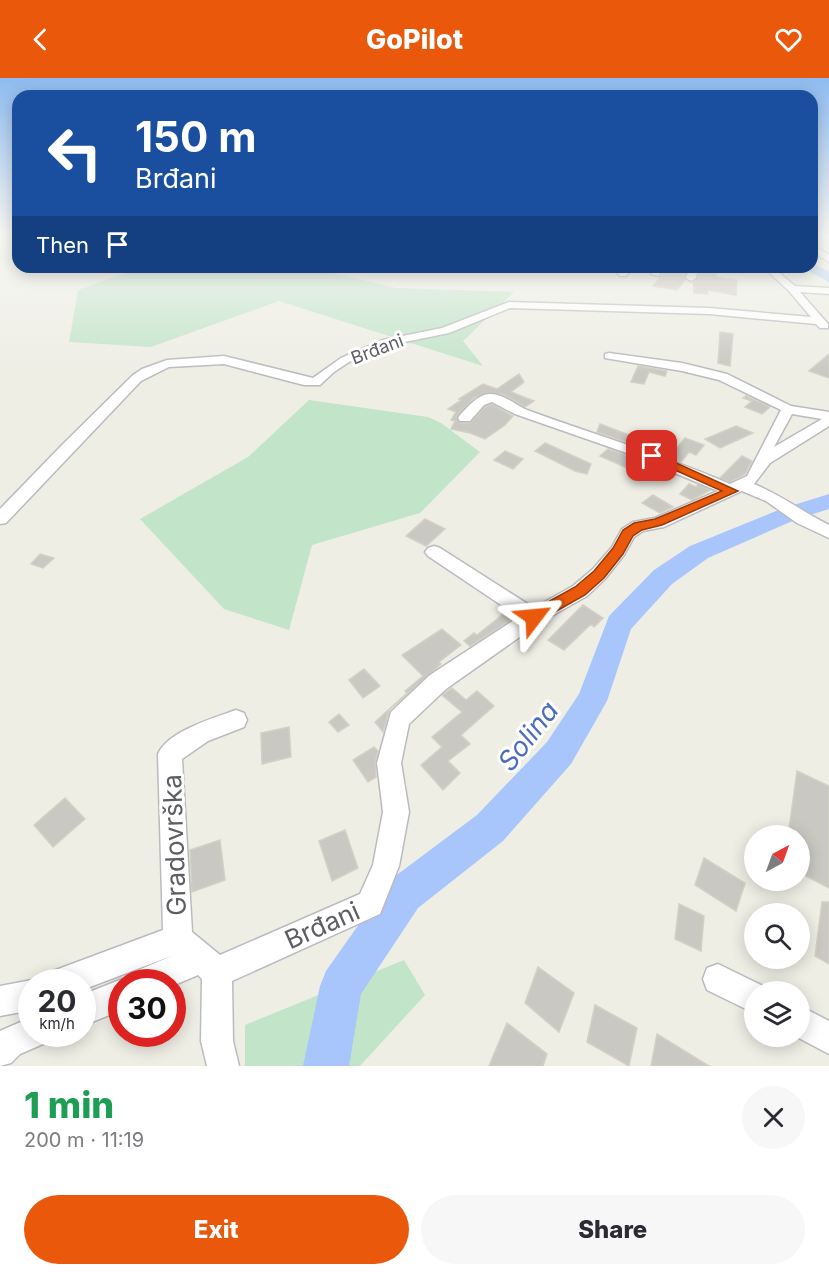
<!DOCTYPE html>
<html lang="en">
<head>
<meta charset="utf-8">
<style>
  body { margin:0; font-family:Inter,sans-serif; background:#f7f7f7; color:#2b2b33; height:100vh; display:flex; flex-direction:column; font-size:22px; white-space:nowrap }
  * { box-sizing:border-box; margin:0 }
  p { font-size:20px; color:#7c7c81 }
  .icon { flex:none; width:33px; height:33px; fill:none; stroke:currentColor; stroke-width:2; stroke-linecap:round; stroke-linejoin:round }
  .map { position:relative; height:988px; overflow:hidden }
  .panel { display:flex; flex-direction:column; background:#fff; flex:1 }
  .panel>* { flex:none }
  .hud { position:absolute; left:12px; top:12px; width:806px; height:183px; border-radius:18px; box-shadow:0 3px 15px #0003; background:#1a4fa0; color:#fff; overflow:hidden }
  .needle { width:39px; rotate:41deg }
  .controls { position:absolute; left:744px; top:747px; display:grid; gap:12px }
  .controls a { display:grid; place-items:center; width:66px; height:66px; border-radius:50%; background:#fff; box-shadow:0 3px 15px #0003; font-size:30px }
  .speed { position:absolute; left:18px; top:891px; display:flex; gap:12px; font-size:30px; font-weight:700; text-align:center }
  .speed>* { display:grid; place-content:center; width:78px; height:78px; border-radius:50%; background:#fff; box-shadow:0 3px 15px #0003; line-height:1 }
  .speed small { font-size:15px; font-weight:400 }
  .speed .limit { border:9px solid #d22; background:#fff; color:#111 }
  .pin { position:absolute; display:grid; place-items:center; width:51px; height:51px; color:#fff; margin:-26px; border-radius:12px; box-shadow:0 3px 9px #0006 }
  .me { position:absolute; width:66px; margin:-33px; rotate:61deg; stroke-linejoin:round; filter:drop-shadow(0 0 4px #0008) }
  .turn { display:flex; align-items:center; gap:21px; height:126px; padding:0 24px; font-size:27px }
  .turn .icon { width:78px; height:78px; stroke-width:2.5 }
  .turn b { display:block; font-size:42px; line-height:51px }
  .then { display:flex; align-items:center; height:57px; padding:0 24px; background:#0003; gap:12px; font-size:22px }
  .round { display:grid; place-items:center; flex:none; width:63px; height:63px; border-radius:32px; background:#f7f7f7 }
  .summary { display:flex; align-items:center; justify-content:space-between; height:102px; padding:0 24px }
  h1 { font-size:36px; font-weight:800; line-height:45px; color:#1e9e55 }
  .cta { display:flex; gap:12px; margin-top:auto; padding:12px 24px }
  .cta a { flex:1; height:69px; border-radius:36px; background:#ea580c; color:#fff; font-size:24px; font-weight:800; line-height:69px; text-align:center }
  .cta a+a { background:#f7f7f7; color:#2b2b33 }
  header { display:flex; justify-content:space-between; align-items:center; height:78px; padding:0 24px; background:#ea580c; color:#fff; font-size:27px; font-weight:800 }
  .map>svg:first-child { display:block }
</style>
</head>
<body>
<header><svg class="icon" aria-label="back" viewBox="0 0 24 24"><path d="M15 5l-7 7 7 7"/></svg>GoPilot<svg class="icon" aria-label="heart" viewBox="0 0 24 24"><path d="M12 20l-8-8c-3-5 5-10 8-4 3-6 11-1 8 4z"/></svg></header>
<div class="map">
<svg width="829" height="988" viewBox="0 0 829 988">
  <rect width="100%" height="100%" fill="#eeeee5"/>
  <path fill="#c2e4c9" d="M141,189H309L396,210L514,214L463,263L483,288L279,223L151,269L69,264L78,212Z
    M309,322L428,339L441,345L480,374L420,435L312,467L289,552L224,531L140,441L248,379Z
    M404,882L425,917L360,988H245V947Z"/>
  <g fill="none" stroke-linecap="round" stroke-linejoin="round">
    <path fill="#a8c6fb" fill-rule="evenodd" d="M812,185L829,194V204L807,192L805,189H812Z
      M829,416V431L797,441L708,480L672,506L631,551L607,623L571,686L503,763L418,830L361,916L349,988H303L320,908L326,893L390,802L477,737L547,664L579,616L609,538L654,492L690,468L781,431Z"/>
  </g>
  <path fill="#cac8c2" stroke="#d3d1c3" stroke-width="1.5" d="M673,189H688L685,202L677,212L653,208L666,192L673,193Z
    M700,189H718L716,197L718,199L737,202L736,217L707,212L708,216L694,215L693,204L698,200Z
    M720,254L733,256L730,288L718,285Z
    M829,276V300L809,293Z
    M638,288L667,293L665,298L649,294L644,306L631,304Z
    M519,296L524,304L511,314L534,323L525,329L505,317L489,314L475,319L456,339L460,345H470L485,329L492,326L513,338L505,347L485,361L470,355L451,351L455,343L451,342L456,334L448,331L461,322L459,321L483,306L497,311Z
    M746,318L770,329L762,336L745,329L752,323L743,320Z
    M600,346L674,374L685,360L704,367L696,377L689,374L681,384L597,354Z
    M736,348L753,355L720,370L705,361Z
    M545,365L591,386L587,396L575,393L535,373Z
    M608,371L623,376L658,391L650,400L600,378Z
    M505,373L523,381L513,391L494,382Z
    M742,378L752,383L745,396L730,404L720,400Z
    M689,406L696,409L698,407L710,412L692,422L680,416Z
    M653,417L673,429L660,435L642,425Z
    M425,441L445,451L426,468L406,458Z
    M40,476L54,480L43,490L31,486Z
    M583,527L603,540L594,549L591,546L564,572L548,562Z
    M506,534L514,540L470,568L464,563L474,555L477,557Z
    M442,551L461,567L439,584L441,586L389,632L383,654L375,644L407,615L405,613L423,598L402,577Z
    M364,591L380,608L363,620L349,602Z
    M452,610L466,622L477,613L494,628L461,657L470,666L448,683L460,695L443,712L421,687L442,669L432,659L462,634L442,617Z
    M339,636L349,647L338,654L329,644Z
    M289,649L291,679L262,686L261,655Z
    M374,669L378,673L375,685L376,699L368,704L353,682Z
    M797,693L829,708V810L800,795V758H788Z
    M65,720L85,741L53,769L34,747Z
    M345,752L358,790L332,803L319,763Z
    M220,762L225,802L192,814L190,772Z
    M704,780L745,805L736,833L695,807Z
    M822,824H829V886L815,878Z
    M679,826L704,838L701,873L675,861Z
    M538,889L574,915L559,954L525,925Z
    M595,927L637,950L629,988L587,964Z
    M507,945L547,976L543,988H489Z
    M657,956L709,988H651Z"/>
  <g fill="none" stroke-linecap="round" stroke-linejoin="round">
    <g stroke="#babbc0" stroke-width="3">
      <path id="minor" d="M812,167L829,177V184L812,173Z
        M624,189H633L626,198H620L618,196Z
        M654,189H662L659,198L651,196Z
        M690,189H698L696,200L691,203L686,200Z
        M763,189H772L795,208L829,210V216L800,214L828,246V250H820L816,246L709,236L510,230L449,255L390,267L349,284L334,294L320,307H304L224,286L169,289L141,303L6,445L0,446V431L63,366L133,297L142,291L167,282L224,278L313,300L341,280L383,262L442,250L509,224L709,230L811,239L789,213Z
        M609,275L682,285L727,296L791,328L829,334V348L770,385L754,406C781,417 803,434 829,447V460L797,445L766,423L742,413L664,449L643,453L634,459L624,477L605,501L587,518L541,544L446,611L409,646L401,685L409,734L399,788L380,836L232,903L233,963L239,988H207L201,963L202,901L198,897L172,908V904H132L136,893L174,877L82,912V904H49L53,893L163,852L158,676C168,653 214,640 236,632L244,635L247,642L244,649L208,663L182,681L192,854L220,877L360,816L373,787L383,734L377,685L391,634L430,597L519,539L428,478L425,474L428,470L434,468L440,470L534,530L573,508L593,491L612,469L622,451L633,444L655,440L718,413L624,374L515,336L492,324L484,327L470,343H460L458,340L460,337C468,329 477,317 489,316C503,315 515,327 527,332C595,357 664,377 730,406L747,398L781,332L719,302L682,293L605,280V276ZM792,336L822,341L774,369Z
        M718,886L765,909L767,914H754V935L707,912L703,901L707,890Z
        M122,901L131,904H122V932L82,948V917Z
        M32,902L39,904H32V932L0,938V908Z
        M800,928L829,943V976L795,958H800Z
        M32,939V956H48L43,966L20,976L11,985L0,988V953Z"/>
    </g>
    <use href="#minor" fill="#fff" fill-rule="evenodd"/>
  </g>
  <linearGradient id="sky" x2="0" y2="1"><stop stop-color="#8ebbf0"/><stop offset="0.53" stop-color="#f7f7f3"/><stop offset="1" stop-color="#f7f7f3" stop-opacity="0"/></linearGradient>
  <rect width="829" height="296" fill="url(#sky)"/>
  <path fill="#ea580c" stroke="#983908" stroke-width="1.5" d="M652,374L738,413L662,447L642,452L633,458L623,476L604,500L585,517L539,543H528L526,539L528,535L575,509L594,493L613,470L623,452L634,445L655,441L722,413L648,380V375Z"/>
  <g text-anchor="middle" dominant-baseline="central" stroke-width="6" stroke-linejoin="round" paint-order="stroke">
    <g font-size="18" fill="#5d5e64" stroke="#fff">
      <text transform="translate(377 271) rotate(-21)">Brđani</text>
    </g>
    <g font-size="26" fill="#5d5e64" stroke="#fff">
      <text transform="translate(174 767) rotate(-92)">Gradovrška</text>
      <text transform="translate(322 847) rotate(-24)">Brđani</text>
    </g>
    <g font-size="27" font-style="italic" fill="#4c6cbd" stroke="#fff">
      <text transform="translate(528 658) rotate(-52)">Solina</text>
    </g>
  </g>
</svg>
<div class="controls">
<a><svg class="needle" viewBox="-14 -14 28 28"><path d="M0-13l5 13h-10z" fill="#e53935"/><path d="M0 13l5-13h-10z" fill="#7c7c81"/></svg></a>
<a><svg class="icon" aria-label="search" viewBox="0 0 24 24"><circle cx="10" cy="10" r="6"/><path d="M15 15l6 6"/></svg></a>
<a><svg class="icon" aria-label="layers" viewBox="0 0 24 24"><path d="M12 4l9 5-9 5-9-5zM3 14l9 5 9-5"/></svg></a>
</div>
<div class="speed"><div>20<small>km/h</small></div><div class="limit">30</div></div>
<div class="pin" style="left:652px;top:378px;background:#d93025"><svg class="icon" aria-label="arrive" viewBox="0 0 24 24"><path d="M6 21V4h12l-3 4 3 4H6"/></svg></div>
<svg class="me" style="left:534px;top:539px" viewBox="-20 -20 40 40"><path d="M0-17L14 15 0 8-14 15z" fill="#ea580c" stroke="#fff" stroke-width="4"/></svg>
<div class="hud">
<div class="turn"><svg class="icon" aria-label="left" viewBox="0 0 24 24"><path d="M17 20v-9H6M10 6l-5 5 5 5"/></svg><div><b>150 m</b>Brđani</div></div>
<div class="then">Then<svg class="icon" aria-label="arrive" viewBox="0 0 24 24"><path d="M6 21V4h12l-3 4 3 4H6"/></svg></div>
</div>
</div>
<section class="panel">
<div class="summary"><div><h1>1 min</h1><p>200 m · 11:19</p></div><a class="round"><svg class="icon" aria-label="close" viewBox="0 0 24 24"><path d="M6 6l12 12M18 6L6 18"/></svg></a></div>
<div class="cta"><a>Exit</a><a>Share</a></div>
</section>
</body>
</html>
